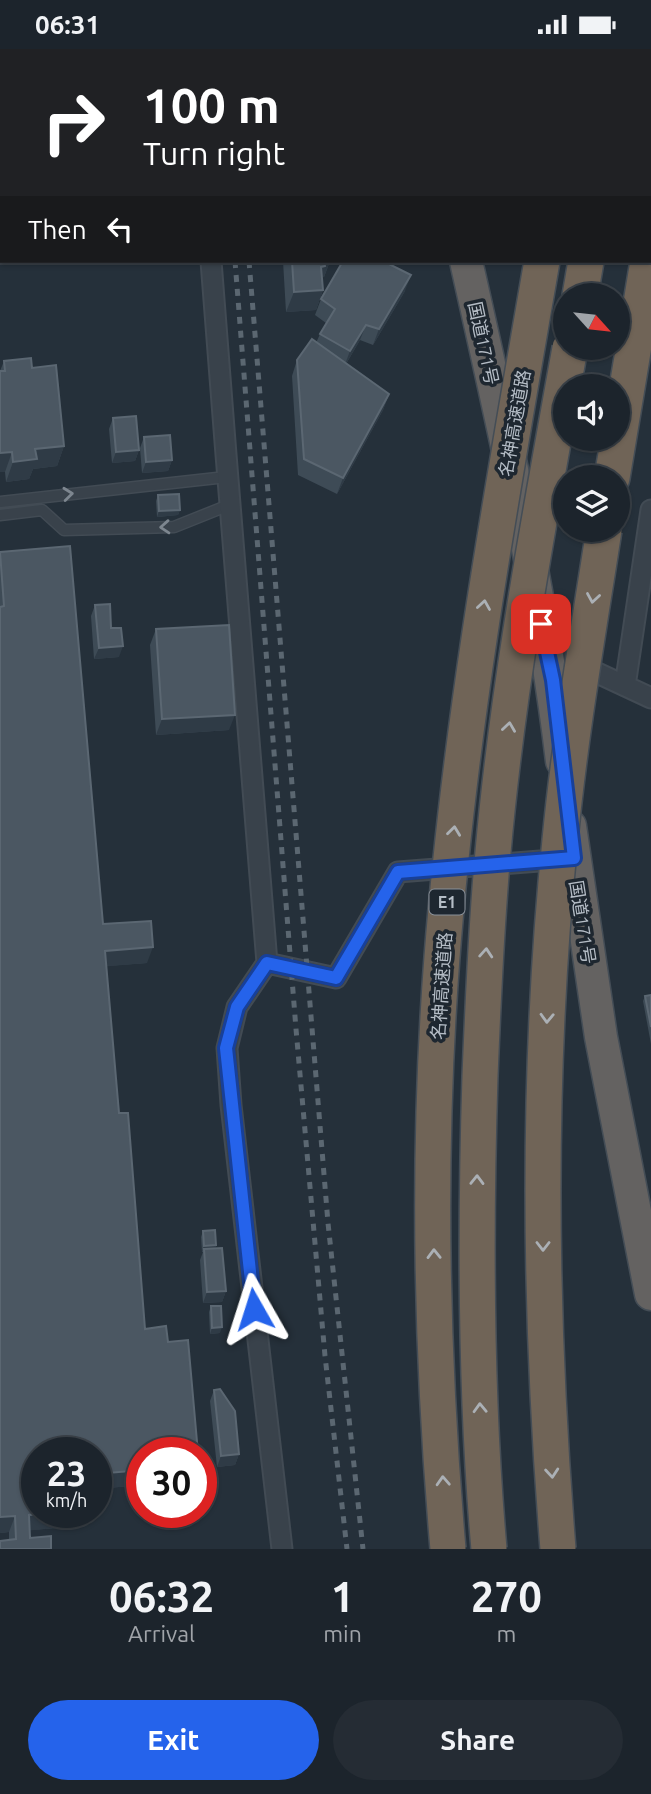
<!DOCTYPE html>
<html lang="en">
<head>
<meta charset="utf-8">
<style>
  body { margin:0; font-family:Ubuntu,"Noto Sans JP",sans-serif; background:#252c34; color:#f1f3f6; height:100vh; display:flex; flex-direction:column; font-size:26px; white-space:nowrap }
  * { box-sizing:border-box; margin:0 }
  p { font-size:23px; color:#a0a4a9 }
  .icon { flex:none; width:38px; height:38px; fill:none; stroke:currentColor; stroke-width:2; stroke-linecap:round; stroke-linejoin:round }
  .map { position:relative; height:1500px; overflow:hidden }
  .panel { display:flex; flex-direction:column; background:#1c242c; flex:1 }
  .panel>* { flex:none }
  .banner { position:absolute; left:0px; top:0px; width:651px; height:214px; box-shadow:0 2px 5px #0004,0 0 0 2px #3a4148; background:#202124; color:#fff; overflow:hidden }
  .needle { width:46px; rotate:117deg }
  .buttons { position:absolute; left:553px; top:234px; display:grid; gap:14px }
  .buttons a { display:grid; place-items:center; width:77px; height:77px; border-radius:50%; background:#1c242c; box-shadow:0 2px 5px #0004,0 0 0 2px #3a4148; font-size:35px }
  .speed { position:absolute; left:21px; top:1388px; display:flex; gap:14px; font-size:35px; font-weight:700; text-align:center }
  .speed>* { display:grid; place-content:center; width:91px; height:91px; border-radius:50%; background:#1c242c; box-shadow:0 2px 5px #0004,0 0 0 2px #3a4148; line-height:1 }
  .speed small { font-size:18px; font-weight:400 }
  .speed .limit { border:10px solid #d22; background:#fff; color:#111 }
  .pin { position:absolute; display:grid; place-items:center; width:60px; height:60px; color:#fff; margin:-30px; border-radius:14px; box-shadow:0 4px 10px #0006 }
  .me { position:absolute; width:77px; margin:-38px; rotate:354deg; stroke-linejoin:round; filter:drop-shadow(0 0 5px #0008) }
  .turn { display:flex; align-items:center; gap:24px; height:147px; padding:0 28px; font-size:32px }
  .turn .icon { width:91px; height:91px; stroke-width:2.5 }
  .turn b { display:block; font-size:49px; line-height:60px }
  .then { display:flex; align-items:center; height:66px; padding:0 28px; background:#0003; gap:14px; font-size:26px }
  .eta { display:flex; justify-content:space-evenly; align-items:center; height:119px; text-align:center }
  .eta b { font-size:42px; font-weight:700; line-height:49px }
  .button { display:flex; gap:14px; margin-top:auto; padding:14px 28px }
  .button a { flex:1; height:80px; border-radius:42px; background:#2563eb; color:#fff; font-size:28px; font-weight:700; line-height:80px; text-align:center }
  .button a+a { background:#252c34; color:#f1f3f6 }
  .status { display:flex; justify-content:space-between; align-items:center; height:49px; padding:0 35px; background:#1c242c; direction:ltr }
  .status svg { height:19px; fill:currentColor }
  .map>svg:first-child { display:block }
</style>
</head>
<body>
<div class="status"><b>06:31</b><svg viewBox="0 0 49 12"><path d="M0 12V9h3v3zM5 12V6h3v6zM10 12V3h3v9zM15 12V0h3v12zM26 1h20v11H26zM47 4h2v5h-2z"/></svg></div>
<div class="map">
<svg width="651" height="1500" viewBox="0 0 651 1500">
  <rect width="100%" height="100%" fill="#25303a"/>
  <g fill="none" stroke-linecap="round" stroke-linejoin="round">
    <g stroke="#424b54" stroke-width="13">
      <path id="service" d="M0,453L226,428
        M0,466L42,461L64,481L174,478L229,456"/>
    </g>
    <g stroke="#424b54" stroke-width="23">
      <path id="minor" d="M196,0V2
        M211,212C228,446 250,679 267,914
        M546,600L651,649
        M625,637L651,461
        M282,1500L231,1056L227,999L237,958L267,914L336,929L398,823L565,810"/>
    </g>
    <g stroke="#444d56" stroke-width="35">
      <path id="trunk" d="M420,0L421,2
        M466,212C503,377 542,544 562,712
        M570,777L601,988L651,1245"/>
    </g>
    <g stroke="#444d56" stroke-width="38">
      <path id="motorway" d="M578,2V0
        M622,2L623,0
        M580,247L586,212
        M612,429L648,212"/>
    </g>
    <use href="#service" stroke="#39424b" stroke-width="10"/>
    <use href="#minor" stroke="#39424b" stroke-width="19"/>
    <use href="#trunk" stroke="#646261" stroke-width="32"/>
    <use href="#motorway" stroke="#706457" stroke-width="35"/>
    <path stroke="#5b6771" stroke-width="5" stroke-dasharray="7 7" stroke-linecap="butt" d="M218,0V2
      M232,0V2
      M235,212L296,980L325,1307L347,1500
      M249,212L328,1174L363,1500"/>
    <g stroke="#444d56" stroke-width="38" stroke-linecap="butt">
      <path id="motorway-bridge" d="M448,1500C431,1304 427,1104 442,908C460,674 502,443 542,212
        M489,1500C475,1343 475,1185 480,1027C483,952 486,878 493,803C508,634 540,466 570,299
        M558,1500C539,1264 536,1027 560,791C570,687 588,584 604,481"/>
    </g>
    <use href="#motorway-bridge" stroke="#706457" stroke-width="35"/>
  </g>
  <path fill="#3e4b56" d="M283,212H330L324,228H322L323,241L316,261L286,263Z
    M405,242L373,296L360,291L346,315L389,345L383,361L337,445L298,426L292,327L297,311L316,294L320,285L326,274L315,266L321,250Z
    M4,312L32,319L64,397L57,417L33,420L29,430L6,433L5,423H0V322Z
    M113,369L139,401L135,412L112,414L109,380Z
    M144,388L172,411L168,422L142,424L140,399Z
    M158,446L180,461L178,466L157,468L156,452Z
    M0,503L103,875L147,914L106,917L142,1404V1436L96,1440V1404H37L63,1463L57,1479L30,1481V1489L9,1491V1483L0,1484Z
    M95,556L111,579L119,608L94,610L91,567Z
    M156,580L229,681L156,686L150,596Z
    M651,946V995L643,952L645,947Z
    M203,1182L216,1196L215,1199L226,1242L222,1253L203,1254L200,1211L203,1203H202L201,1188Z
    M211,1257L220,1284L210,1285L209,1263Z
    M214,1341L239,1405L235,1416L217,1418L210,1352Z"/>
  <path fill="#2f3b46" d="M323,212H330L324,228H321L314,237Z
    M411,226L405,242L373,296L379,280Z
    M323,241L316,261L286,263L294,243Z
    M366,276L360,291L344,318L350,302Z
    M389,345L383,361L337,445L343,429Z
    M64,397L57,417L33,420L29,430L6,433L13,413L35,400Z
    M139,401L135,412L112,414L116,403Z
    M12,403L5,423H0V404Z
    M172,411L168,422L142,424L146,413Z
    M180,461L178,466L157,468L159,462Z
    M123,597L119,608L94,610L99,599Z
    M235,666L229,681L156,686L162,670Z
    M153,898L147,914L99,918L105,902Z
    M216,1196L214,1202L204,1200L202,1203L204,1197Z
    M226,1242L222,1253L203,1254L207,1243Z
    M222,1278L220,1284L210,1285L212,1279Z
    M239,1405L235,1416L217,1418L221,1407Z
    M142,1421V1436L96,1440V1425Z
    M63,1463L57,1479L23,1482L29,1466Z
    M15,1467L9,1483L0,1484V1468Z"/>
  <path fill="#4b5762" stroke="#5b6772" stroke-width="2" d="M284,0H356L359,2H283Z
    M494,0H522V2H484Z
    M292,212H324L325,217L321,218L323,241L294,243Z
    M343,212H383L411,226L379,280L366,276L350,302L320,285L335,260L321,250Z
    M312,290L389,345L343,429L304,410L297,311Z
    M31,309L32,319L56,316L64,397L35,400L37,410L13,413L12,403L0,404V322H5L4,312Z
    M136,367L139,401L116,403L113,369Z
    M170,386L172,411L146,413L144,388Z
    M179,445L180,461L159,462L158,446Z
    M70,497L103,875L151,872L153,898L105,902L119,1064H128L145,1280L166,1277L168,1293L188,1291L198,1404H142V1421L96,1425V1404H37V1463H63L29,1466L30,1489L51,1487V1500H0V1492L16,1490L15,1467L0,1468V558L4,557L0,503Z
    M110,555L111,579H121L123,597L99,599L95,556Z
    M229,576L235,666L162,670L156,580Z
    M651,946V978L645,947Z
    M215,1181L216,1196L204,1197L203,1182Z
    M222,1199L226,1242L207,1243L204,1200Z
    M211,1257H221L222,1278L212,1279Z
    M220,1340L235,1362L239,1405L221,1407L214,1341Z"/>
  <defs><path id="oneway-chevron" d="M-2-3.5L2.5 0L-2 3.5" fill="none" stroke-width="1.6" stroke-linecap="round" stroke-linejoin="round" transform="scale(1.75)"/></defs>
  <g stroke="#7d868f">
    <use href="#oneway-chevron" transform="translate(68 445) rotate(-6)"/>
    <use href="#oneway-chevron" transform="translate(165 478) rotate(176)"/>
  </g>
  <g stroke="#abb0b5">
    <use href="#oneway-chevron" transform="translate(593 549) rotate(99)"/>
    <use href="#oneway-chevron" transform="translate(484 556) rotate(-81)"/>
    <use href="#oneway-chevron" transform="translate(509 678) rotate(-82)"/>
    <use href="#oneway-chevron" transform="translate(454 782) rotate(-83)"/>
    <use href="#oneway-chevron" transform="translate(486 904) rotate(-86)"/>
    <use href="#oneway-chevron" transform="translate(547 969) rotate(92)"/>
    <use href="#oneway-chevron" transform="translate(477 1131) rotate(-89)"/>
    <use href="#oneway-chevron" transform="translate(543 1197) rotate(90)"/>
    <use href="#oneway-chevron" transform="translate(434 1205) rotate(-91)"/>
    <use href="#oneway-chevron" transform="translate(480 1359) rotate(-92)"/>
    <use href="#oneway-chevron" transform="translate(552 1424) rotate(85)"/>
    <use href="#oneway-chevron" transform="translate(443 1432) rotate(-93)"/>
  </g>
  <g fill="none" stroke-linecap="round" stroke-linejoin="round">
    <g stroke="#184099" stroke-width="18">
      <path id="route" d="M254,1260L226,999L237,958L267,914L336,929L398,823L574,809L553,631L541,575"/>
    </g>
    <use href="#route" stroke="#2563eb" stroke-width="12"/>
  </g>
  <g text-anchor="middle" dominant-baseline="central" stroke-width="7" stroke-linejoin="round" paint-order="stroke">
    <rect fill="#1e2730" stroke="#889099" stroke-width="2" x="429.5" y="840.5" width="35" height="25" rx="5"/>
    <g font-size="16" font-weight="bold" fill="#b5bdc6">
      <text x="447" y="853">E1</text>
    </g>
    <g font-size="18" fill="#b5bdc6" stroke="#1e2730">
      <text transform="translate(484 294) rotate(78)">国道171号</text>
      <text transform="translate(514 374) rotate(-80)">名神高速道路</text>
      <text transform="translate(583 873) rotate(81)">国道171号</text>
      <text transform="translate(441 937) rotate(-86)">名神高速道路</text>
    </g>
  </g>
</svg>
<div class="buttons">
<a><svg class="needle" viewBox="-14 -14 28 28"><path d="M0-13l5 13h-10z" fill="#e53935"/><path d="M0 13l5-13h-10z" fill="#a0a4a9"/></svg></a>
<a><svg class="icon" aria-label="sound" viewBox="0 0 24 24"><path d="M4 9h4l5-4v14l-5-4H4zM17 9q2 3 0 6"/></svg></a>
<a><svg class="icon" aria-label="layers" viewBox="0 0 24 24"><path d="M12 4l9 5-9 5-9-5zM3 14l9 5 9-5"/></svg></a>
</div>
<div class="speed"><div>23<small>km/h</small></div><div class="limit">30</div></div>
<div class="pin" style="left:541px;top:575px;background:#d93025"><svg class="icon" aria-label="arrive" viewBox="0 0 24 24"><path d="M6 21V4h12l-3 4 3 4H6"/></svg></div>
<svg class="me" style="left:254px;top:1260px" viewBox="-20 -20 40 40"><path d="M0-17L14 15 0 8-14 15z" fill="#2563eb" stroke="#fff" stroke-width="4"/></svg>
<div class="banner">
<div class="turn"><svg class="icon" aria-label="right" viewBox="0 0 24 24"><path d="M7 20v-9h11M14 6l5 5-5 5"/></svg><div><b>100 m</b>Turn right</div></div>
<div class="then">Then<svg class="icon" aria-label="left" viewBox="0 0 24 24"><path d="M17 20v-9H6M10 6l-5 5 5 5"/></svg></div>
</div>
</div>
<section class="panel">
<div class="eta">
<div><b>06:32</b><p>Arrival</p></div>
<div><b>1</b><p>min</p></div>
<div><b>270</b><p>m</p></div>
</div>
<div class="button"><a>Exit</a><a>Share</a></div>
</section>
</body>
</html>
